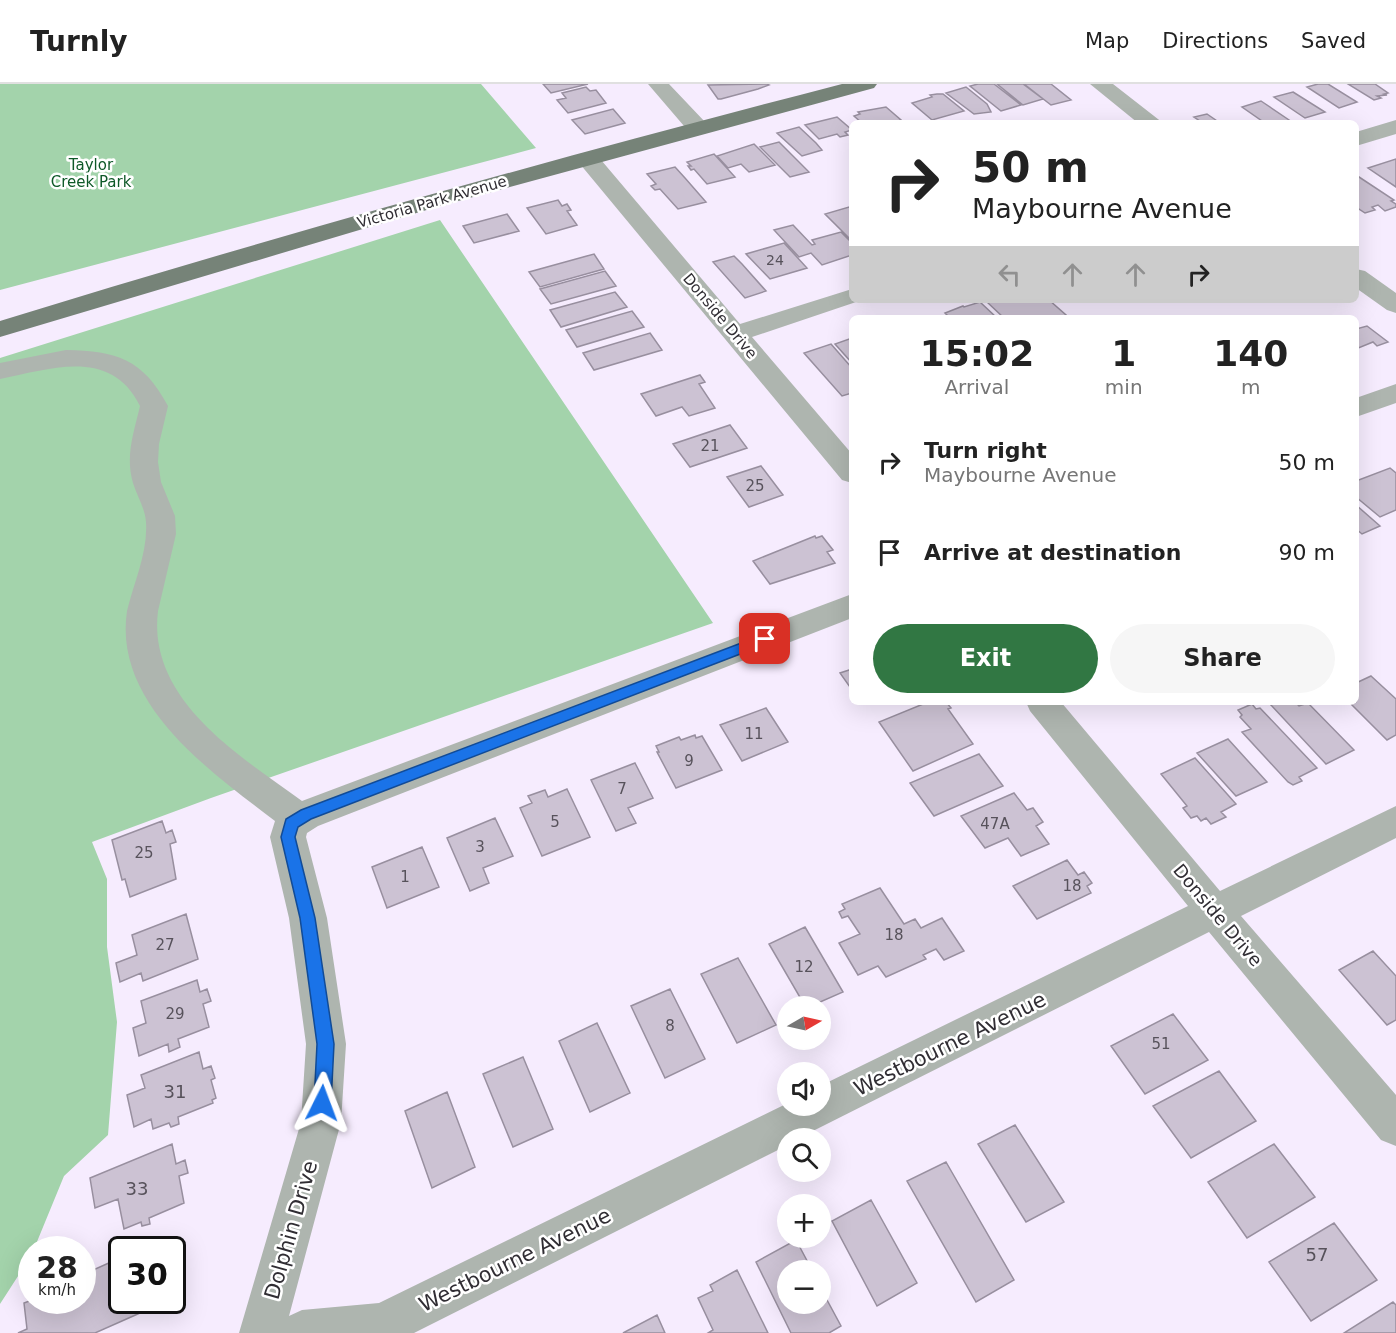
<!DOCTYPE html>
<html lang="en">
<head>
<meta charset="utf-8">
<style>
  body { margin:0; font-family:"DejaVu Sans",sans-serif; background:#f6f6f6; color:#222; height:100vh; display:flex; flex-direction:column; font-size:22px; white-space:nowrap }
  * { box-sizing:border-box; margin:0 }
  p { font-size:20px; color:#767676 }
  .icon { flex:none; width:33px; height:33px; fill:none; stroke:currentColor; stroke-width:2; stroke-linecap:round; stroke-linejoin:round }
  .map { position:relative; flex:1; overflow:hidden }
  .sheet { position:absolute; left:849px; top:231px; width:510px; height:390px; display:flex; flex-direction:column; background:#fff; border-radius:9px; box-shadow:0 6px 24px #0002 }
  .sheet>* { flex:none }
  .top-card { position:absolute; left:849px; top:36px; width:510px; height:183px; border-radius:9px; box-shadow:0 6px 24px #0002; background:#fff; color:#222; overflow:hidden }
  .needle { width:39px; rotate:81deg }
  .controls { position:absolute; left:777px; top:912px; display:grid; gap:12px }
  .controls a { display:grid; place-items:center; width:54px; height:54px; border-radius:50%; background:#fff; box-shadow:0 6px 24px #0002; font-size:30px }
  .speed { position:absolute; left:18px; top:1152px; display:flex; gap:12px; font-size:30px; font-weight:700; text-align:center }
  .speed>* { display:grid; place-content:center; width:78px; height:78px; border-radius:50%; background:#fff; box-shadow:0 6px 24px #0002; line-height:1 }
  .speed small { font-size:15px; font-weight:400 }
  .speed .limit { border:3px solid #111; border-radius:9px; background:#fff; color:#111 }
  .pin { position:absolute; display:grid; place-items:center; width:51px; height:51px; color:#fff; margin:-26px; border-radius:12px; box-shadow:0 3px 9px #0006 }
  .me { position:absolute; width:66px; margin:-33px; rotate:3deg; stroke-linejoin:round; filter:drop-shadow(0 0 4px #0008) }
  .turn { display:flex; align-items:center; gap:21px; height:126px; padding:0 24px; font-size:27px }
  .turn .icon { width:78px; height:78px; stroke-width:2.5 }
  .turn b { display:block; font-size:42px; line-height:51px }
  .lanes { display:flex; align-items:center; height:57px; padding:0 24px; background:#0003; justify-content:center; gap:30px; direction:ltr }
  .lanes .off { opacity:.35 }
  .eta { display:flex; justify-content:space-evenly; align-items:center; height:102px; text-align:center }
  .eta b { font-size:36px; font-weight:800; line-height:42px }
  .cta { display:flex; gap:12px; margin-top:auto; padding:12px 24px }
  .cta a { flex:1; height:69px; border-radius:36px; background:#317743; color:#fff; font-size:24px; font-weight:800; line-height:69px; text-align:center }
  .cta a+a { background:#f6f6f6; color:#222 }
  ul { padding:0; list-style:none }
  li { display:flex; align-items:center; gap:18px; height:90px; padding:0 24px }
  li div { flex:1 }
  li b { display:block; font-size:22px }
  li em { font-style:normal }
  header { display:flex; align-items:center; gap:36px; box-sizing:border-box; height:84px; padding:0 30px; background:#fff; border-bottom:2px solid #e0e0e0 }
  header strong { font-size:28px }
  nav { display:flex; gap:33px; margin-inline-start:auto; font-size:21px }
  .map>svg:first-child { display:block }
</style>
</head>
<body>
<header>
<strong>Turnly</strong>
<nav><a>Map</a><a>Directions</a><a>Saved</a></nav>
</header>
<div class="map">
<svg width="1396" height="1249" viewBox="0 0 1396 1249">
  <rect width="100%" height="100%" fill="#f6ecfe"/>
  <path fill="#a3d3ab" d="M0,0H481L536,64L0,206Z
    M440,136L713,539L211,714L92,758L107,795V863L117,938L108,1051L64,1092L34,1165L32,1166L31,1172L0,1220V274Z"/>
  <path fill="#ccc2d3" stroke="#988f9f" stroke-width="1.5" d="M543,0H588L551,9Z
    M767,0L769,1L758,5L721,15H718L708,1Z
    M978,0H994L1021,21L1001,27L970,2Z
    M997,0H1023L1043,15L1023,21Z
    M1024,0H1051L1071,16L1051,21Z
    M1318,0H1328L1357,18L1339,24L1307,3Z
    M1348,0H1375L1388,9L1384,10L1387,11L1377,12L1381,14L1374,16Z
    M586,3L590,7L596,6L606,19L568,29L557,16L566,14L562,9Z
    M966,3L987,20L991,28L974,30L946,9Z
    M1293,8L1325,28L1305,34L1274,13Z
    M937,10H943L964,27L932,36L912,19L932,13L930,11Z
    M1261,17L1292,38L1265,39L1242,23Z
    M886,23L901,36L892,39H862L854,32L860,30L858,28Z
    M613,25L625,39L585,50L572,36Z
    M1207,30L1220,39H1203L1194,33Z
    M837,33L852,46L845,48L848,51L840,53L837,50L819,55L805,41Z
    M799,43L816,59L822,66L802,72L777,49Z
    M779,58L809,88L790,93L760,63Z
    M754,60L775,81L749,88L741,80L728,84L717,72Z
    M714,70L735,93L707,100L694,85L691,86L688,82H691L687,78Z
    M1396,75V103L1368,84Z
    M675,83L685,94L706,118L678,125L660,105L655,106L651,102L656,100L647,90Z
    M1356,91L1394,116L1391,117L1396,120V123L1385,127L1378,121L1372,123L1375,126L1365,129L1356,123Z
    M558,116L562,122L567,120L571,126L567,127L577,141L546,150L527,124Z
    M849,123L852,126V157L825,130Z
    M507,130L519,147L474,159L463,142Z
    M793,141L812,161L815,160L812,156L841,148L852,159V171L822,181L811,169L799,173L774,146Z
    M784,159L807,184L770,195L746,170Z
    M594,170L604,185L540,203L529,188Z
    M734,172L742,180L766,207L745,214L713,178Z
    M605,187L616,202L551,220L540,205Z
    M615,208L627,223L561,243L550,226Z
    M990,216H1049L1066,231L1057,234H1004L988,219Z
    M980,218L997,234H950L945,229L963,222L964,223Z
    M632,227L644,243L577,263L566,246Z
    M1367,242L1388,258L1377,262L1373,258L1356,265V245Z
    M650,249L662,266L594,286L583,269Z
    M852,254V279L835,260Z
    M831,260L852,284V309L842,312L804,269Z
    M700,291L705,298L699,300L715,324L689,332L682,323L656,332L641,310Z
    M730,341L747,364L690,383L673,360Z
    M761,382L783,411L749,423L727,393Z
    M1390,384L1396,389V426L1380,433L1356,413V397Z
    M1356,421L1380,442L1362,450L1356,445Z
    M815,452L816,454L822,452L833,466L827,468L835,479L770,500L753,477Z
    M852,585V606L840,589Z
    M1371,592L1396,615V651L1387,656L1349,618H1356V599Z
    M928,618H946L951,624L948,625L973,660L913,687L879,638Z
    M1274,618H1295L1299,622L1308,619L1354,666L1326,680L1270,620Z
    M1252,620L1256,625L1260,624L1317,684L1299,693L1302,697L1293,701L1288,698L1242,648L1251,645L1240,633L1242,631L1238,626Z
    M766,624L788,658L742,677L720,641Z
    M695,651L696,654L702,652L722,686L676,704L657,668H659L656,662L679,653L681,656Z
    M1228,655L1267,698L1236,712L1197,669Z
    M979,670L1003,702L934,732L910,699Z
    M1195,674L1236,720L1221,728L1226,733L1211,740L1206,734L1201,737L1197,732L1191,734L1183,724L1187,722L1161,690Z
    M635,679L653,714L628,724L636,739L616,747L591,696Z
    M567,705L590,753L542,772L520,724L532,719L528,712L545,706L548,713Z
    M1014,709L1027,726L1033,724L1043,738L1036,742L1049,760L1021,772L1008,754L985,764L961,732Z
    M495,734L513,772L483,784L489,799L470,807L447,754Z
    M162,737L166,749L172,746L176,758L170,760L176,795L130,813L125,795L122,796L112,756Z
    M422,763L439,803L387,824L372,783Z
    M1067,776L1078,791L1084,788L1092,799L1087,802L1091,809L1037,835L1013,802Z
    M880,804L904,840L915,835L921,844L942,834L964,867L944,876L936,865L923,871L926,875L886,893L878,882L858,891L839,859L860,850L848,832L842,834L839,828L845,825L842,820Z
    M186,830L198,875L143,897L141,889L120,898L116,879L137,871L132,851Z
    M805,843L843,908L811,922H805L769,860Z
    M1373,867L1396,892V936L1387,941L1339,886Z
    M738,874L776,941L737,959L701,890Z
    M197,896L200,908L207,905L211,917L203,920L209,943L178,955L180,963L169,968L168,960L139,972L133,944L146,939L141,917Z
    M670,905L705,975L665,994L631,922Z
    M1173,930L1208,976L1145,1010L1111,962Z
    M597,939L630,1009L590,1028L559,957Z
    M199,968L203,985L211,982L215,994L211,996L216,1014L212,1016L213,1019L178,1033L179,1040L171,1043L169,1039L153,1045L151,1035L134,1043L127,1011L145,1004L141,991Z
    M523,973L553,1045L513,1063L483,990Z
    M1219,987L1256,1037L1191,1074L1153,1022Z
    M447,1008L475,1083L432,1104L405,1027Z
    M1015,1041L1064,1118L1026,1138L978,1060Z
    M172,1060L176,1080L185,1076L188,1089L179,1092L184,1119L149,1134L150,1140L142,1142L141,1138L124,1145L118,1115L95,1124L90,1094Z
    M1274,1060L1315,1113L1247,1154L1208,1098Z
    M946,1078L1014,1196L976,1218L907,1097Z
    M871,1116L917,1199L877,1222L832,1137Z
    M1334,1139L1377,1196L1311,1237L1269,1178Z
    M796,1156L812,1186H788V1220H820V1203L841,1242L829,1249H791L756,1178Z
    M120,1174L122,1216H137L140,1229L95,1249H18L27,1245L24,1219L32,1216H82V1191Z
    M737,1186L768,1249H708L713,1246L698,1214L713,1207L710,1201Z
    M1393,1218L1396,1221V1249H1344Z
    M657,1231L665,1249H623Z"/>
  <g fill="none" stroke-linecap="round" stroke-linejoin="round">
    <path fill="#aeb5af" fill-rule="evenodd" d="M648,0H669L706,39L709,44L706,49L698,51L690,49Z
      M1090,0H1113L1163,39H1138Z
      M1396,36V50L1356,62V48Z
      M588,68L596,70L740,240L852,205V216H862L752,253L852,370V399L842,396L580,80L577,75L580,70Z
      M1356,185L1365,187L1396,209V229L1387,226L1356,204Z
      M66,266C117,267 143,275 168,322L159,360L158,378L161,398L175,432L176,450L158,527C147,616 240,672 302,717L852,510V534L318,742L307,749L306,753L327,834L346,960L341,1038L289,1232L302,1226L379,1219L788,1019V1022H820V1002L1188,822L1030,627L1026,618H1061L1220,807L1396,722V754L1241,832L1396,1011V1062L1381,1056L1209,848L799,1054H788V1061L414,1249H239L301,1038L306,960L289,834L270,753L275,737C211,688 113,620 127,527C134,498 148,468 146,438C145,424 137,412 133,399C125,372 134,348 140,322C111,263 51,285 0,295V279Z
      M1396,300V319L1356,333V314Z"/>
    <path fill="#768378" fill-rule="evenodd" d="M842,0H877L874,4L440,122L0,253V237C279,151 560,73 842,0Z"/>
  </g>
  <path fill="#1a73e8" stroke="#114b97" stroke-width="1.5" d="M765,550L771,555L769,559L311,735L298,743L295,753L315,834L334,960L331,1019L328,1024L322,1027L317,1024L314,1019L317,960L300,834L281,753L286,735L301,726Z"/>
  <g text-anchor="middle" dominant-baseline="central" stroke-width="5" stroke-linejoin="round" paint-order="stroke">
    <g font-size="14" fill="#57525b">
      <text x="775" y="176">24</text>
    </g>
    <g font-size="15" fill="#0e5928" stroke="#fff">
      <text x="91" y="81">Taylor<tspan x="91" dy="17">Creek Park</tspan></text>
    </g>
    <g font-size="15" fill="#302d33" stroke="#fff">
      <text transform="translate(432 118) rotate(-16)">Victoria Park Avenue</text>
      <text transform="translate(720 232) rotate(50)">Donside Drive</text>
    </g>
    <g font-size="15" fill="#57525b">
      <text x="710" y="362">21</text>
      <text x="755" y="402">25</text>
      <text x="754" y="650">11</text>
      <text x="689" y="677">9</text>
      <text x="622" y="705">7</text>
      <text x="555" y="738">5</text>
      <text x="995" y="740">47A</text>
      <text x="480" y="763">3</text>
      <text x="144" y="769">25</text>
      <text x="405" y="793">1</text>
      <text x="1072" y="802">18</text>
      <text x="894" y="851">18</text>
      <text x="165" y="861">27</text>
      <text x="804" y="883">12</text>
      <text x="175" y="930">29</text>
      <text x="670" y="942">8</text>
      <text x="1161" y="960">51</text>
    </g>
    <g font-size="18" fill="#302d33" stroke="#fff">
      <text transform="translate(1218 831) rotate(50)">Donside Drive</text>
    </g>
    <g font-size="18" fill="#57525b">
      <text x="175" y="1007">31</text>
      <text x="137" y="1104">33</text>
      <text x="1317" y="1170">57</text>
    </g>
    <g font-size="21" fill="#302d33" stroke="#fff">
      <text transform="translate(950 960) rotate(-26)">Westbourne Avenue</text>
      <text transform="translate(291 1146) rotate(-74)">Dolphin Drive</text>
      <text transform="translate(515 1176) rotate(-26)">Westbourne Avenue</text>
    </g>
  </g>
</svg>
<div class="controls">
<a><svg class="needle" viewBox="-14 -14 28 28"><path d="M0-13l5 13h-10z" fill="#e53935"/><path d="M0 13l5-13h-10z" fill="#767676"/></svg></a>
<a><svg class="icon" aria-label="sound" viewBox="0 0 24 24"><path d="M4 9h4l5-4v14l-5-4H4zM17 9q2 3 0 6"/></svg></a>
<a><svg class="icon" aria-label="search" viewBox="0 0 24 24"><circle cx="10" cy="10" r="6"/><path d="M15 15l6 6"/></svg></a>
<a>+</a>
<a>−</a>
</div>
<div class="speed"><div>28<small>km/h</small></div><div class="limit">30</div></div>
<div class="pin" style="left:765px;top:555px;background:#d93025"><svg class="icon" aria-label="arrive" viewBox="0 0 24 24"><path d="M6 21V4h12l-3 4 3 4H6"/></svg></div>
<svg class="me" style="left:322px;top:1019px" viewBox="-20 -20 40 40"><path d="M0-17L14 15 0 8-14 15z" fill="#1a73e8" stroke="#fff" stroke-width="4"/></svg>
<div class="top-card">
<div class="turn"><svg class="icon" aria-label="right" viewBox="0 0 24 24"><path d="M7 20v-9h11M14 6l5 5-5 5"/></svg><div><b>50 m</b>Maybourne Avenue</div></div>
<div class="lanes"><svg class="icon off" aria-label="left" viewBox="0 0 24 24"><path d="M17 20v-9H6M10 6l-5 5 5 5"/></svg><svg class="icon off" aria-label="ahead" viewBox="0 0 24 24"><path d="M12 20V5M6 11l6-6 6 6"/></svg><svg class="icon off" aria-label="ahead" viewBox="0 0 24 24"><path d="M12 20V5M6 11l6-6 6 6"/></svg><svg class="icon" aria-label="right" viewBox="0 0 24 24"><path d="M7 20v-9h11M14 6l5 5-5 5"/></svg></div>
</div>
<section class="sheet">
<div class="eta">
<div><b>15:02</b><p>Arrival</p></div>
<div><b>1</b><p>min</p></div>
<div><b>140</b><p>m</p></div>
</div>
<ul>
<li><svg class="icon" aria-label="right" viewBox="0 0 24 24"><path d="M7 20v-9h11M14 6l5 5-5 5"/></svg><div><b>Turn right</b><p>Maybourne Avenue</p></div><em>50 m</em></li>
<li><svg class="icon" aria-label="arrive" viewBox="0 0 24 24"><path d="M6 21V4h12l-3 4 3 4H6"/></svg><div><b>Arrive at destination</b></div><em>90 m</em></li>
</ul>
<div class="cta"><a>Exit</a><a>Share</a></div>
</section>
</div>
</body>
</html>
